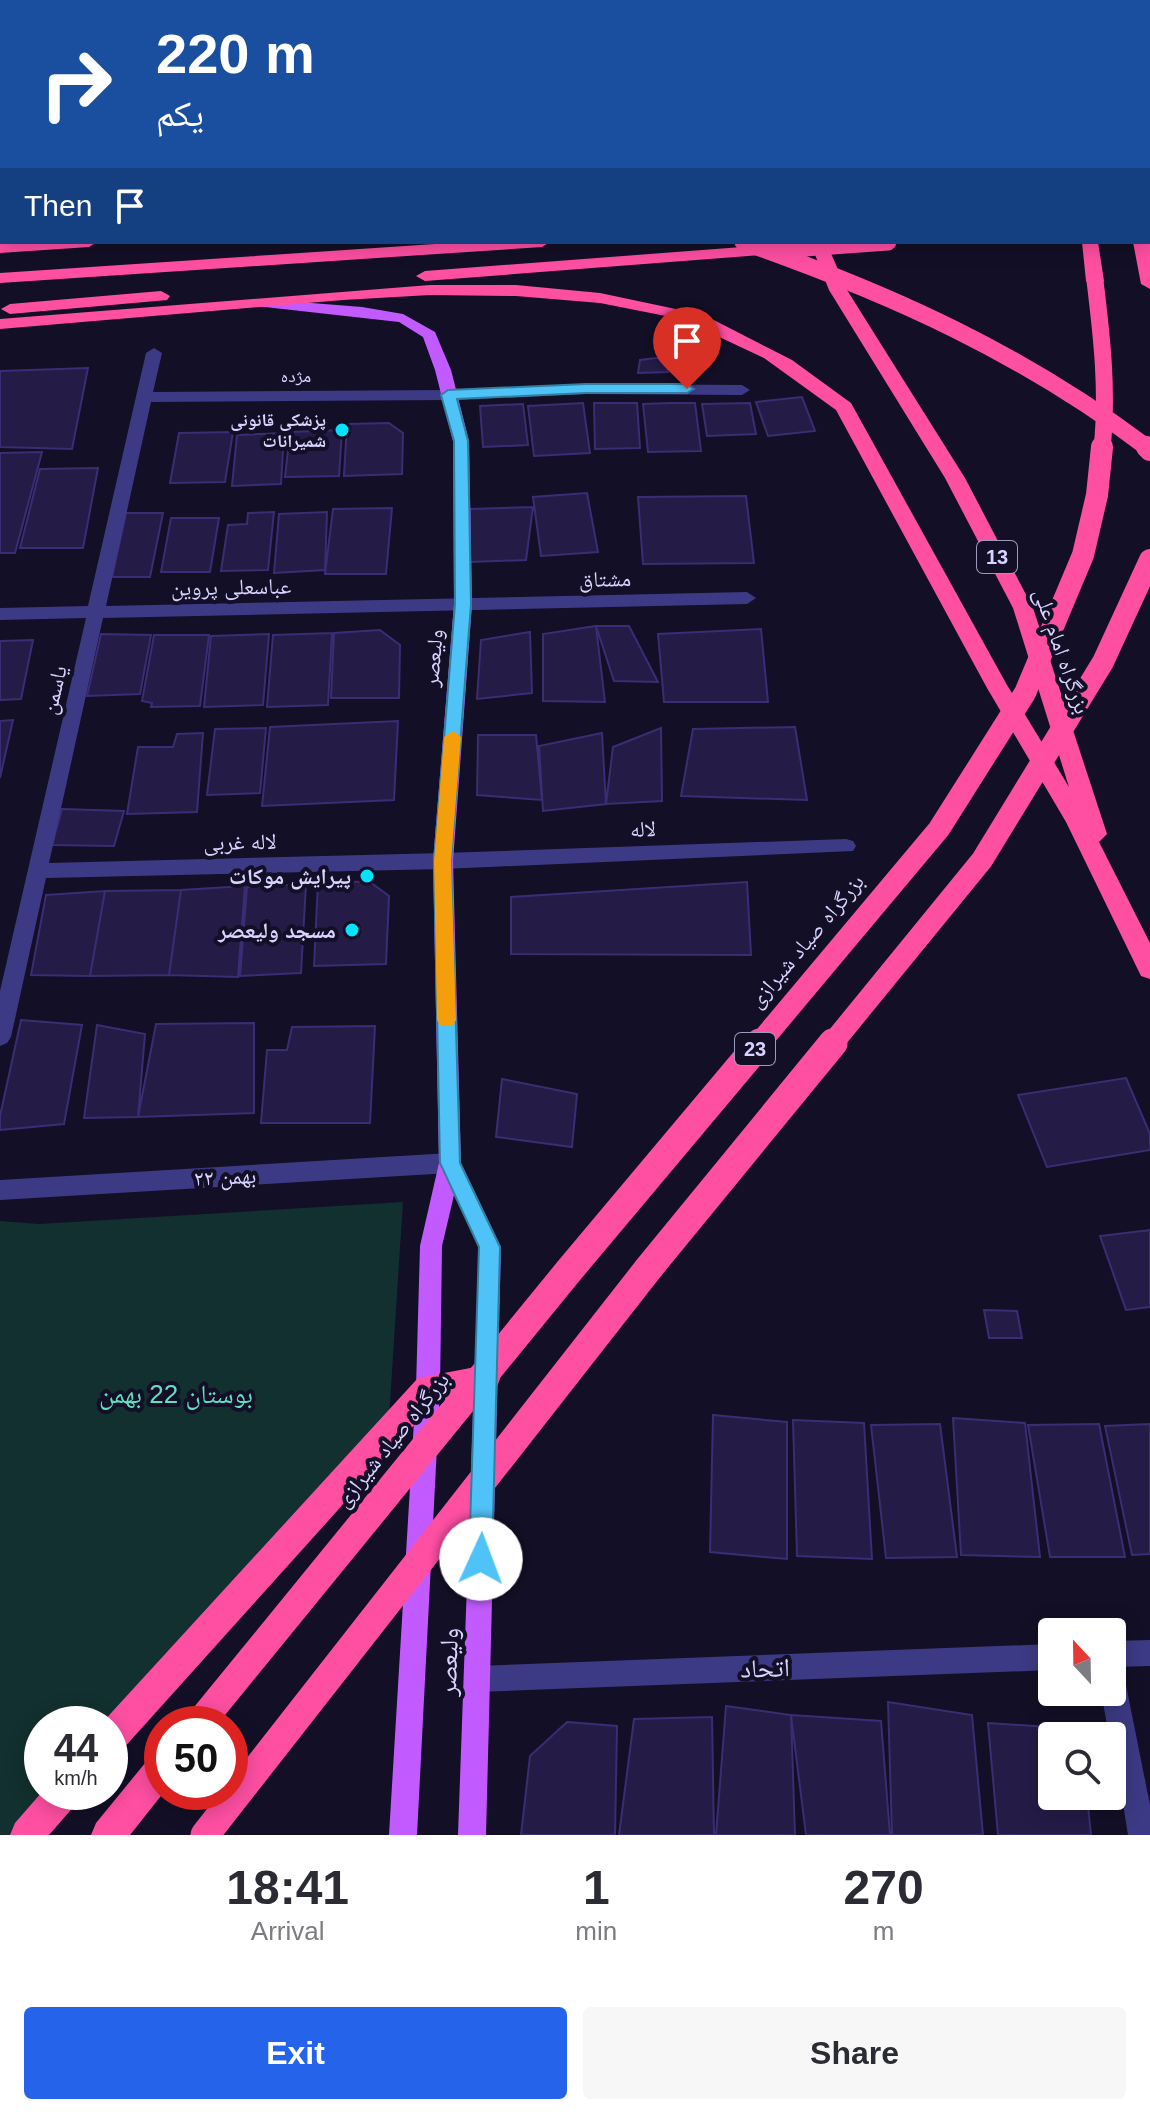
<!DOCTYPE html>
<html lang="en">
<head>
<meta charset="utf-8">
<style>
  body { margin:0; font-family:Helvetica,"Noto Naskh Arabic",sans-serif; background:#f7f7f7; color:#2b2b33; height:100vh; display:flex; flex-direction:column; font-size:30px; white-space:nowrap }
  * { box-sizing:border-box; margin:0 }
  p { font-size:26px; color:#7c7c81 }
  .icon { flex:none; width:44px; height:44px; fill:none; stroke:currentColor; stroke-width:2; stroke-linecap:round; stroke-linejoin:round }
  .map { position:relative; height:1835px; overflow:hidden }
  .drawer { display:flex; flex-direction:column; background:#fff; flex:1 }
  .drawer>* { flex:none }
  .banner { position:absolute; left:0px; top:0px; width:1150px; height:244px; box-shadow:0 4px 20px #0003; background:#1a4fa0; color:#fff; overflow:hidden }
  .needle { width:52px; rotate:338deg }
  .controls { position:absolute; left:1038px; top:1618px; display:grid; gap:16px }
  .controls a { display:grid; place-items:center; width:88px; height:88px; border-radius:8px; background:#fff; box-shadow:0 4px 20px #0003; font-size:40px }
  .speed { position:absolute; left:24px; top:1706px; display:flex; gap:16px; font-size:40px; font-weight:700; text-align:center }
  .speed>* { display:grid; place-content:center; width:104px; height:104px; border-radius:50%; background:#fff; box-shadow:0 4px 20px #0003; line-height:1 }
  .speed small { font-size:20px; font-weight:400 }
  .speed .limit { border:12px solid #d22; background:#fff; color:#111 }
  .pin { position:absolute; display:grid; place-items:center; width:68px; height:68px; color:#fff; margin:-82px -34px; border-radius:50% 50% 50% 0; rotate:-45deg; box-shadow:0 0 8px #0007 }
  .pin .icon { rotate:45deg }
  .me { position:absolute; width:88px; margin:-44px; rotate:2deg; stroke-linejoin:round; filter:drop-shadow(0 0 6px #0008) }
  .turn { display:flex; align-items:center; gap:28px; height:168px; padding:0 24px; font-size:36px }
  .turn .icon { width:104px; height:104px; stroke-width:2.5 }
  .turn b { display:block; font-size:56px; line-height:68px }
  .then { display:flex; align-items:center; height:76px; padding:0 24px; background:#0003; gap:16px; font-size:30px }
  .eta { display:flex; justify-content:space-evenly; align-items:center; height:136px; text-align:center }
  .eta b { font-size:48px; font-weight:600; line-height:56px }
  .button { display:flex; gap:16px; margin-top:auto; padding:16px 24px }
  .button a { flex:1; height:92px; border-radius:8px; background:#2563eb; color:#fff; font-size:32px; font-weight:600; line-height:92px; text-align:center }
  .button a+a { background:#f7f7f7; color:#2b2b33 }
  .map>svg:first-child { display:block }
</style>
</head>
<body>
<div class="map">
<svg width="1150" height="1835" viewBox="0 0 1150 1835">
  <rect width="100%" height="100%" fill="#130f26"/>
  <path fill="#12302f" d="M0,0H468L2,2L0,162Z
    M403,1202L389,1418L110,1724H42V1792L26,1835H0V1221L39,1224Z"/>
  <path fill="#241b47" stroke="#3b2d73" stroke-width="2" d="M664,357L668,372L638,373L640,360Z
    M88,368L72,449L0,447V371Z
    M802,397L815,431L768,436L756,402Z
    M583,403L590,453L534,456L528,406Z
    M594,403H637L640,448L595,449Z
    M670,403H695L701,451L648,452L643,404Z
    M750,403L756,434L707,436L702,404Z
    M523,404L528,445L483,447L480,406Z
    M389,423L403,433L402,474L344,476L347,424Z
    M342,430L339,476L285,477L290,432Z
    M233,432L225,482L170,483L179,433Z
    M284,433L281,484L232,486L237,435Z
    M42,452L15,553H0V453Z
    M98,468L83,548H20L40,469Z
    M587,493L598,552L541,556L533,497Z
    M746,496L754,563L643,564L638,497Z
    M533,507L526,560L470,562V509Z
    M392,508L386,574H325L333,509Z
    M274,512L268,570L221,571L228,525L247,524L248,513Z
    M327,512L325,570L274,573L279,514Z
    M126,513H163L150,577H112Z
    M171,518H219L210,572H161Z
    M596,626L605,702L543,701V634Z
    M596,626H629L658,682L614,681Z
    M761,629L768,702H664L658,634Z
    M380,630L400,645L399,698H331L334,633Z
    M530,632L532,693L477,699L481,640Z
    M332,633L328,705L267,707L273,635Z
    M101,634L151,635L140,694L87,696Z
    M269,634L263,705L204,707L211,636Z
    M154,635H209L200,706L151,707L152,703L142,701Z
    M33,640L21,699L0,700V641Z
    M13,720L0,778V721Z
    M398,721L394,800L262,806L270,727Z
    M795,727L807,800L681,796L693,729Z
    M266,728L260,793L207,795L215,729Z
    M661,728L662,801L606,804L613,747Z
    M203,733L197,812L127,814L138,747H173L177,734Z
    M602,733L606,804L543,811L539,746Z
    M478,735H536L542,800L477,795Z
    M62,809L124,811L114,846L52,845Z
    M318,881L370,882L389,896L386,964L314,966Z
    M747,882L751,955L511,954V897Z
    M306,884L301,973L240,976L247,887Z
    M245,886L238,977L169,975L181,890Z
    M181,890L169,975L90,976L105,891Z
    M105,891L90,976L31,975L46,895Z
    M21,1020L82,1025L64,1124L0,1130V1116Z
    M254,1023V1113L138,1117L156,1024Z
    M97,1025L145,1034L138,1117L84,1118Z
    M375,1026L370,1123H261L267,1050H287L292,1027Z
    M1126,1078L1150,1134V1150L1047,1167L1018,1095Z
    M502,1079L577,1094L572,1147L496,1137Z
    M1150,1230V1307L1126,1310L1100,1236Z
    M984,1310L1017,1311L1022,1338H989Z
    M713,1415L787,1422V1559L710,1552Z
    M953,1418L1025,1423L1040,1557L961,1555Z
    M793,1420L864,1423L872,1559L797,1556Z
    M940,1424L957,1557L886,1558L871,1425Z
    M1099,1424L1125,1557H1050L1028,1425Z
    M1150,1424V1554L1132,1555L1105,1426Z
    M888,1702L972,1715L983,1835H892Z
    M726,1706L791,1715L795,1835H716Z
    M791,1715L881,1721L890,1835H806Z
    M712,1717L714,1835H619L634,1719Z
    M567,1722L617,1726L615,1835H521L530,1756Z
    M988,1723L1080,1729L1081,1736H1052V1796H1087L1091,1835H998Z"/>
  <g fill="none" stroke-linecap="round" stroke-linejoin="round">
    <path fill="#3d3a85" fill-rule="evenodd" d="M476,0H488V2H476Z
      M0,172H2V180H0Z
      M154,348L162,353L153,392L448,390L586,384L742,385L750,390L742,395L586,394L448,400L151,402L106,606L747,592L756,598L747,604L103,618L49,863L443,853L846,839L853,841L856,846L853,851L443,869L46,878L11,1037L7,1043L0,1046V991L86,618L0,620V608L88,606L146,353Z
      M450,1153L458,1156L461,1163L458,1170L450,1173L0,1200V1180Z
      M1150,1640V1666L1113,1667L1121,1671L1125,1680L1150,1805V1835H1128L1112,1736H1109L1101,1692H1112V1641Z
      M1052,1644V1670L477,1692L468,1688L464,1679L468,1670L477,1666Z"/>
    <path fill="#c25bff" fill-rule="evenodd" d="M1093,0H1105V2H1093Z
      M261,299L362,307L403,314L435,332L451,370L469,441L472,604L453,861L461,1163L501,1247L486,1835H458L479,1247L454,1195L442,1246L440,1388L417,1835H389L416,1388L420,1246L439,1163L433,861L454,604L453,441L435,370L423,337L399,322L256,306V300Z"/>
    <path fill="#ff4fa3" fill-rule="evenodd" d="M673,0H687L688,2H674Z
      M734,0H749L750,2H735Z
      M1040,0H1054L1055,2H1041Z
      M1148,129H1150V139H1148Z
      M1148,169H1150V179H1148Z
      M0,186H2V196H0Z
      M1148,196H1150V206H1148Z
      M0,223H2L0,234Z
      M1148,240L1150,244V289L1141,284L1133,242Z
      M97,242L89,247L0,253V243Z
      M465,242H550L542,247L0,283V273Z
      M810,242H826L847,290L965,478L1033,608L1107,834L1099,842L1150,943V979L1141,976L1066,822L987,688L836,410L764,358L681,319L600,303L516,296L430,295L343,300L0,329V319L430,285H516L600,293L704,315L792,360L851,403L1007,685L1069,787L1013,608L945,478L829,290Z
      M1082,242H1098L1104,281L1101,285H1089L1086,281Z
      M755,246L761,247L763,251L761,255L425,281L416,276L425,271Z
      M161,291L170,296L167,300L10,314L1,309L10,304Z
      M486,1365L496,1369L500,1379L496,1389L436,1401L122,1750L110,1754V1724H101L418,1378Z
      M162,1753V1792H164L130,1835H91L96,1823L150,1757Z
      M42,1792H81L76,1804L49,1835H10L15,1823Z"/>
    <path stroke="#ff4fa3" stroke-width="17" d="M743,242C891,294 1024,354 1149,449
      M777,250L888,242
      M1095,281C1102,338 1108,392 1102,449"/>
    <path stroke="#ff4fa3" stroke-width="22" d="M1147,447L1150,450
      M758,1045L939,829L1025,693L1083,555L1097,495L1102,447
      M831,1045L982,860L1103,662L1150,560"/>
    <path stroke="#ff4fa3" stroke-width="29" d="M199,1724L567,1273L760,1043
      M205,1835L648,1269L833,1043"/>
  </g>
  <path fill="#4fc3f7" stroke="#337fa1" stroke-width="2" d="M586,384H687L694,389L687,393H586L457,399L468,441L471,604L451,861L460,1163L500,1247L492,1559L489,1567L481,1571L472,1567L469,1559L479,1247L440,1163L434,861L455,604L454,441L441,395L448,390Z"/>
  <path fill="#f59e0b" d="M453,731L461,737L451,861L456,1020L453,1025H440L437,1020L434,861L444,737Z"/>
  <g fill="#00e5ff" stroke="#130f26" stroke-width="3">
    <circle cx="342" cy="430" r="8"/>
    <circle cx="367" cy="876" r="8"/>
    <circle cx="352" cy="930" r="8"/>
  </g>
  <g text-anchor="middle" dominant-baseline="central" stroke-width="8" stroke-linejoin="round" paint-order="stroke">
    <g font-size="18" fill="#d9d4ff" stroke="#130f26">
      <text x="296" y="376">مژده</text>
    </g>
    <g font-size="18" font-weight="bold" fill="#d9d4ff" stroke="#130f26" text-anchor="end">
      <text x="326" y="420">پزشکی قانونی<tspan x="326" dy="21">شمیرانات</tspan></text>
    </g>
    <g fill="#130f26" stroke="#9e99be" stroke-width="2">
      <rect x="977" y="541" width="40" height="32" rx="6"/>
      <rect x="735" y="1033" width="40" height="32" rx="6"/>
    </g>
    <g font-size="20" font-weight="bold" fill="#d9d4ff">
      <text x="997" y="557">13</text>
      <text x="755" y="1049">23</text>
    </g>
    <g font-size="22" fill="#d9d4ff" stroke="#130f26">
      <text transform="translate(605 579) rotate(-1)">مشتاق</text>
      <text transform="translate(231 587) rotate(-1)">عباسعلی پروین</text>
      <text transform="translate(1062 651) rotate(71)">بزرگراه امام علی</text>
      <text transform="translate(433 658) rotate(-85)">ولیعصر</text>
      <text transform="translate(54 690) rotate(-77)">یاسمن</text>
      <text transform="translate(643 829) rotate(-2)">لاله</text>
      <text transform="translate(240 842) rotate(-1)">لاله غربی</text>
      <text transform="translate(806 941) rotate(-50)">بزرگراه صیاد شیرازی</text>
      <text transform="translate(225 1177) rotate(-3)">۲۲ بهمن</text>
      <text transform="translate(392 1440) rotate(-51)">بزرگراه صیاد شیرازی</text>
    </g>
    <g font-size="22" font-weight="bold" fill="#d9d4ff" stroke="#130f26" text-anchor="end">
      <text x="351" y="876">پیرایش موکات</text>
      <text x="336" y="930">مسجد ولیعصر</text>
    </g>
    <g font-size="26" fill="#5fe0c0" stroke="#130f26">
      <text x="176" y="1394">بوستان 22 بهمن</text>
    </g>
    <g font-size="26" fill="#d9d4ff" stroke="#130f26">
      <text transform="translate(448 1662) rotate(-88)">ولیعصر</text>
      <text transform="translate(765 1668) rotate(-2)">اتحاد</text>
    </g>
  </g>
</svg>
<div class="controls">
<a><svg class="needle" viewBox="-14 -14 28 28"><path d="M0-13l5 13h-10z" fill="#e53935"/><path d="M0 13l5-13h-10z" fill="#7c7c81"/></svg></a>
<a><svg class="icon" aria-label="search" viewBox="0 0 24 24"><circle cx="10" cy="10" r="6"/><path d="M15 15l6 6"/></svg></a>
</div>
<div class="speed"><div>44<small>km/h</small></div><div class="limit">50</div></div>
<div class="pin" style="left:687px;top:389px;background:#d93025"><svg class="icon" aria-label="arrive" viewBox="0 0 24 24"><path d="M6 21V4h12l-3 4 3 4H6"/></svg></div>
<svg class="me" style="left:481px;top:1559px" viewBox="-20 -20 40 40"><circle r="19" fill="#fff"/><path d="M0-13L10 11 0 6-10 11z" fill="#4fc3f7"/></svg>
<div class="banner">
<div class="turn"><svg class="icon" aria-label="right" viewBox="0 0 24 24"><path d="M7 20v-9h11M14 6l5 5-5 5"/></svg><div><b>220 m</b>یکم</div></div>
<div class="then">Then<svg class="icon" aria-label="arrive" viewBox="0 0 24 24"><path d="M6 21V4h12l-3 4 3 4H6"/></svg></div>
</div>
</div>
<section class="drawer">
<div class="eta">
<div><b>18:41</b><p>Arrival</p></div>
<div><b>1</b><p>min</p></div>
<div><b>270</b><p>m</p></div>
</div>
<div class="button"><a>Exit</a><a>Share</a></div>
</section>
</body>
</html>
